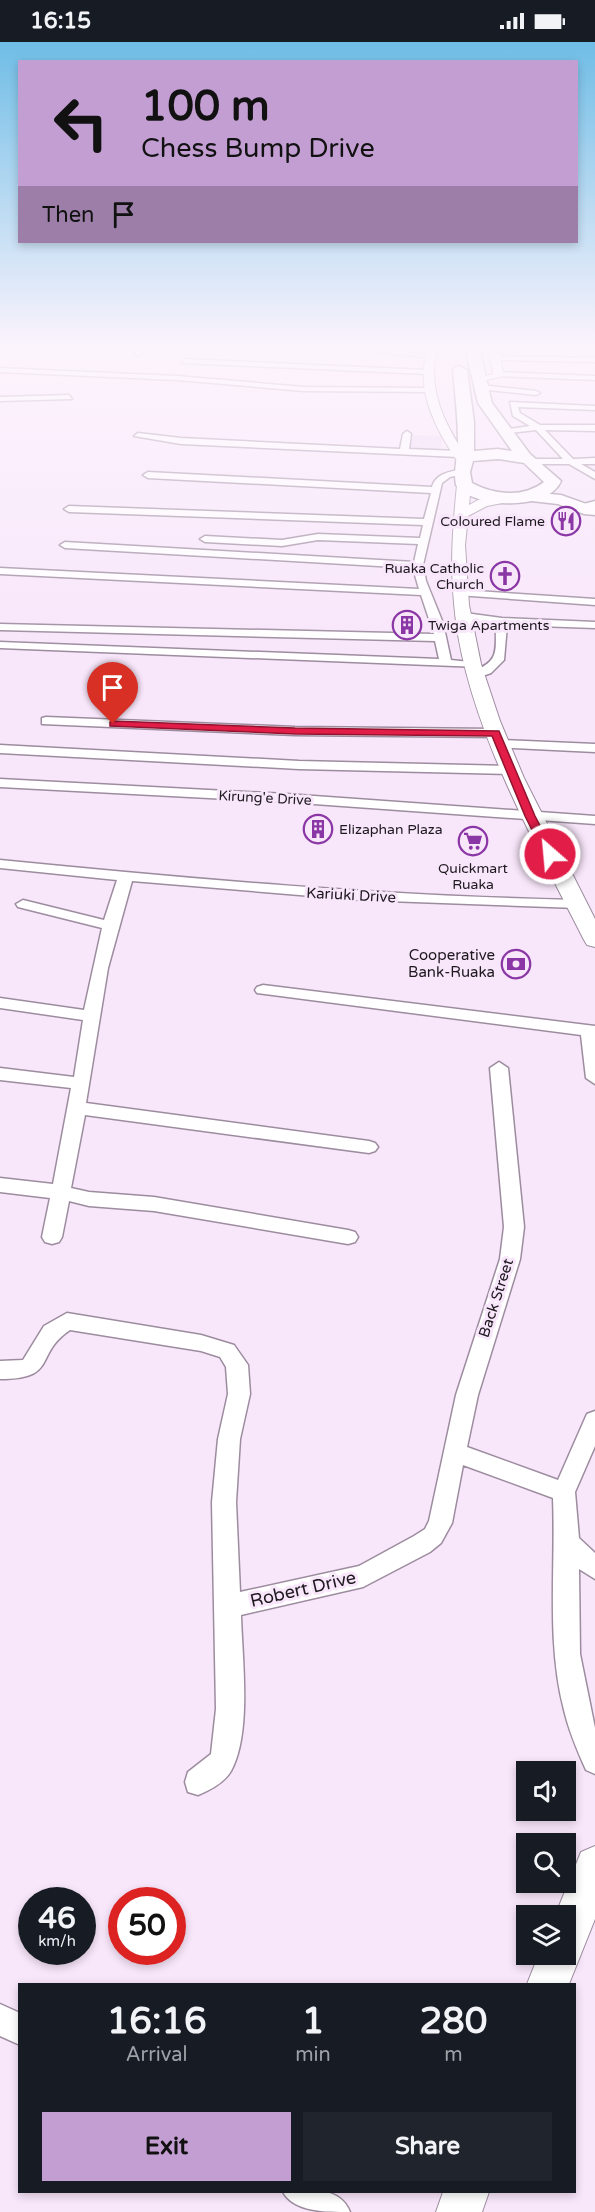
<!DOCTYPE html>
<html lang="en">
<head>
<meta charset="utf-8">
<style>
  body { margin:0; font-family:"Varela Round",sans-serif; background:#20242c; color:#f1f3f6; height:100vh; display:flex; flex-direction:column; font-size:22px; white-space:nowrap }
  * { box-sizing:border-box; margin:0 }
  p { font-size:20px; color:#9ea1a6 }
  .icon { flex:none; width:33px; height:33px; fill:none; stroke:currentColor; stroke-width:2; stroke-linecap:round; stroke-linejoin:round }
  .map { position:relative; flex:1; overflow:hidden }
  .drawer { position:absolute; left:18px; top:1941px; width:558px; height:210px; display:flex; flex-direction:column; background:#171b24; border-radius:0px; box-shadow:0 3px 9px #0003 }
  .drawer>* { flex:none }
  .banner { position:absolute; left:18px; top:18px; width:560px; height:183px; border-radius:0px; box-shadow:0 3px 9px #0003; background:#c39ed2; color:#111; overflow:hidden }
  .controls { position:absolute; left:516px; top:1719px; display:grid; gap:12px }
  .controls a { display:grid; place-items:center; width:60px; height:60px; border-radius:0px; background:#171b24; box-shadow:0 3px 9px #0003; font-size:30px }
  .speed { position:absolute; left:18px; top:1845px; display:flex; gap:12px; font-size:30px; font-weight:700; text-align:center }
  .speed>* { display:grid; place-content:center; width:78px; height:78px; border-radius:50%; background:#171b24; box-shadow:0 3px 9px #0003; line-height:1 }
  .speed small { font-size:15px; font-weight:400 }
  .speed .limit { border:9px solid #d22; background:#fff; color:#111 }
  .pin { position:absolute; display:grid; place-items:center; width:51px; height:51px; color:#fff; margin:-62px -26px; border-radius:50% 50% 50% 0; rotate:-45deg; box-shadow:0 0 6px #0007 }
  .pin .icon { rotate:45deg }
  .me { position:absolute; width:66px; margin:-33px; rotate:333deg; stroke-linejoin:round; filter:drop-shadow(0 0 4px #0008) }
  .turn { display:flex; align-items:center; gap:21px; height:126px; padding:0 24px; font-size:27px }
  .turn .icon { width:78px; height:78px; stroke-width:2.5 }
  .turn b { display:block; font-size:42px; line-height:51px }
  .then { display:flex; align-items:center; height:57px; padding:0 24px; background:#0003; gap:12px; font-size:22px }
  .eta { display:flex; justify-content:space-evenly; align-items:center; height:102px; text-align:center }
  .eta b { font-size:36px; font-weight:700; line-height:42px }
  .cta { display:flex; gap:12px; margin-top:auto; padding:12px 24px }
  .cta a { flex:1; height:69px; border-radius:0px; background:#c39ed2; color:#111; font-size:24px; font-weight:700; line-height:69px; text-align:center }
  .cta a+a { background:#20242c; color:#f1f3f6 }
  .status { display:flex; justify-content:space-between; align-items:center; height:42px; padding:0 30px; background:#171b24; direction:ltr }
  .status svg { height:16px; fill:currentColor }
  .map>svg:first-child { display:block }
</style>
</head>
<body>
<div class="status"><b>16:15</b><svg viewBox="0 0 49 12"><path d="M0 12V9h3v3zM5 12V6h3v6zM10 12V3h3v9zM15 12V0h3v12zM26 1h20v11H26zM47 4h2v5h-2z"/></svg></div>
<div class="map">
<svg width="595" height="2170" viewBox="0 0 595 2170">
  <rect width="100%" height="100%" fill="#f8e6fa"/>
  <path fill="#f0d8f2" d="M409,393L443,394L439,410L407,408Z"/>
  <g fill="none" stroke-linecap="round" stroke-linejoin="round">
    <g stroke="#9d8c9f" stroke-width="3">
      <path id="street" d="M0,306H54L0,308Z
        M139,306H147L139,314L135,312Z
        M351,306H375L433,314L429,316Z
        M496,314L595,316V320L493,318Z
        M185,317L427,328L431,330L427,332L182,321Z
        M0,326L177,334L304,345L430,346L434,348L430,350L304,349L177,338L0,330Z
        M496,330L595,334V338L499,334Z
        M481,343L536,349L540,351L536,353L478,347Z
        M69,353L72,357L0,359V355Z
        M510,360L595,364V368L518,365L520,371L540,383H595V389L545,388L573,417L595,416V422H581L595,430V437L569,422H531L530,420L534,417H563L536,388L502,392V388L530,384L513,374Z
        M407,389L411,392L409,407L458,409L462,412L458,415L181,402L134,394L138,391L181,396L400,407L403,392Z
        M462,427L467,430L465,432L450,435L442,441L423,523L426,539L443,581L451,618L479,621V625L0,606V600L439,617L435,599L0,588V582L434,592L421,553L0,532V526L419,547L413,526L65,506L60,503L65,500L414,520L418,502L318,498L282,504L205,500L200,497L205,494L282,498L318,492L420,496L423,483L69,470L64,467L69,464L424,477L431,451L148,436L143,433L148,430L432,445C436,431 450,430 462,427Z
        M595,459V465L585,466L580,463Z
        M461,548L595,557V563L457,553V549Z
        M465,571L502,576L595,580V586L507,583L504,618L491,631L477,636L471,632L473,629C501,619 495,607 496,582L461,576V572Z
        M46,675L295,685L496,687L502,691L496,695L295,693L42,682V676Z
        M500,698L595,702V710L495,705V699Z
        M0,703L299,719L510,724L517,728L510,732L299,727L0,711Z
        M0,737L286,752L595,774V782L286,760L0,745Z
        M0,818C192,837 384,854 577,858L584,862L577,866L360,858L132,839L108,926L86,1061L369,1099L375,1101L378,1105L375,1109L369,1111L85,1073L71,1146L89,1150L154,1155L348,1188L355,1190L358,1195L355,1200L348,1202L154,1169L89,1164L69,1159L62,1195L59,1200L52,1202L45,1200L42,1195L50,1156L0,1150V1136L53,1142L71,1046L0,1038V1026L74,1035L83,978L0,966V956L84,968L102,886L18,865L16,862L23,858L104,878L117,838L0,826Z
        M263,943L595,984V1042L586,1036L581,993L257,951L255,948L257,945Z
        M499,1020L508,1026L524,1185L520,1217L478,1353L467,1405L558,1438L587,1372L595,1369V1404L575,1450L579,1496L595,1511V1537L579,1527L580,1612L595,1686V1732L586,1728C577,1708 569,1689 564,1668C546,1599 556,1526 553,1456L463,1423L452,1481L441,1501L430,1510L363,1545L241,1573C242,1616 252,1691 231,1729C224,1741 210,1748 198,1753L188,1750L185,1740L188,1730L211,1712L216,1667L212,1460L218,1397L228,1352L226,1325L220,1315L201,1309L70,1288C33,1313 59,1337 0,1337V1319L23,1318L44,1284L67,1271L201,1293L234,1303L248,1323L250,1352L240,1397L236,1460L240,1550L359,1524L414,1494L425,1487L429,1479L456,1353L500,1217L504,1185L490,1026Z
        M0,1962L20,1971V2003L0,1994Z
        M283,2150C307,2147 340,2144 350,2170C325,2170 294,2170 283,2150Z"/>
    </g>
    <g stroke="#9d8c9f" stroke-width="2">
      <path id="secondary" d="M428,306H438C425,348 447,386 470,420L468,423H460C436,388 414,348 428,306Z
        M488,306H498L504,334L474,341V337L493,332Z
        M464,439L471,443L469,463L478,458L512,451L519,455L517,458L487,464L468,474L465,503L469,563L481,622L500,679L524,736L595,877V905L587,903L584,898C533,797 463,675 454,561C450,521 453,483 457,443Z
        M595,1804V1877L569,1942H527L539,1912H566V1874H555L581,1810Z
        M443,2150H489L482,2170H436Z"/>
    </g>
    <g stroke="#9d8c9f" stroke-width="3">
      <path id="primary" d="M528,450L561,453L595,465V473L584,472L558,462L522,458L520,455Z"/>
    </g>
    <g stroke="#9d8c9f" stroke-width="3">
      <path id="highway" d="M465,306H479L492,361L530,412L561,439C549,469 473,467 456,443C453,428 458,415 458,400C458,376 455,352 453,328L455,325L460,324L467,328L474,380V409L498,407L512,409L478,361ZM498,417L524,421L544,440C523,456 495,453 472,441L470,430L473,419Z"/>
    </g>
    <use href="#street" fill="#fff" fill-rule="evenodd"/>
    <use href="#secondary" fill="#fff" fill-rule="evenodd"/>
    <use href="#primary" fill="#fff" fill-rule="evenodd"/>
    <use href="#highway" fill="#fff" fill-rule="evenodd"/>
  </g>
  <linearGradient id="sky" x2="0" y2="1"><stop stop-color="#6fbde6"/><stop offset="0.5" stop-color="#fcf4fd"/><stop offset="1" stop-color="#fcf4fd" stop-opacity="0"/></linearGradient>
  <rect width="595" height="610" fill="url(#sky)"/>
  <path fill="#e11d48" stroke="#92132f" stroke-width="1.5" d="M113,679L295,686L499,689L535,774L555,812L550,815L544,812L525,774L492,694L295,692L110,684V680Z"/>
  <defs>
    <g id="restaurant-ring" transform="scale(1.5)"><circle r="9.5" fill="#f8e6fa" stroke="#8a37a5" stroke-width="1.5"/><path d="M-5-6h1v4h1v-4h1v4h1v-4h1v5L-1.5 .5V6h-2V.5L-5-1ZM5-6V6H3V1.5H1.5Q1.5-4 5-6Z" fill="#8a37a5"/></g>
    <g id="church-ring" transform="scale(1.5)"><circle r="9.5" fill="#f8e6fa" stroke="#8a37a5" stroke-width="1.5"/><path d="M-1.2-6h2.4v3.5h3.3v2.4h-3.3V6h-2.4V-.1h-3.3v-2.4h3.3Z" fill="#8a37a5"/></g>
    <g id="building-ring" transform="scale(1.5)"><circle r="9.5" fill="#f8e6fa" stroke="#8a37a5" stroke-width="1.5"/><path d="M-4-6H4V6H1V3H-1V6H-4ZM-2.5-4.3h1.7v1.8h-1.7ZM.8-4.3h1.7v1.8H.8ZM-2.5-1h1.7V.8h-1.7ZM.8-1h1.7V.8H.8Z" fill="#8a37a5"/></g>
    <g id="supermarket-ring" transform="scale(1.5)"><circle r="9.5" fill="#f8e6fa" stroke="#8a37a5" stroke-width="1.5"/><path d="M-6-5.5h2.5l.6 2H6L4.5 2H-2.5L-4.4-4H-6ZM-1.5 3.2a1.3 1.3 0 1 0 .1 0ZM3 3.2a1.3 1.3 0 1 0 .1 0Z" fill="#8a37a5"/></g>
    <g id="bank-ring" transform="scale(1.5)"><circle r="9.5" fill="#f8e6fa" stroke="#8a37a5" stroke-width="1.5"/><path d="M-6-4H6V4H-6ZM0-2.3a2.3 2.3 0 1 0 0 4.6a2.3 2.3 0 1 0 0-4.6Z" fill="#8a37a5"/></g>
  </defs>
  <g fill-rule="evenodd">
    <use href="#restaurant-ring" x="566" y="479"/>
    <use href="#church-ring" x="505" y="534"/>
    <use href="#building-ring" x="407" y="583"/>
    <use href="#building-ring" x="318" y="787"/>
    <use href="#supermarket-ring" x="473" y="799"/>
    <use href="#bank-ring" x="516" y="922"/>
  </g>
  <g text-anchor="middle" dominant-baseline="central" stroke-width="6" stroke-linejoin="round" paint-order="stroke">
    <g font-size="14" fill="#1e181f" stroke="#f8e6fa" text-anchor="end">
      <text x="545" y="479">Coloured Flame</text>
      <text x="484" y="526">Ruaka Catholic<tspan x="484" dy="16">Church</tspan></text>
      <text x="428" y="583" text-anchor="start">Twiga Apartments</text>
      <text x="339" y="787" text-anchor="start">Elizaphan Plaza</text>
      <text x="473" y="826" text-anchor="middle">Quickmart<tspan x="473" dy="16">Ruaka</tspan></text>
    </g>
    <g font-size="14" fill="#1e181f" stroke="#f8e6fa">
      <text transform="translate(265 756) rotate(3)">Kirung'e Drive</text>
    </g>
    <g font-size="15" fill="#1e181f" stroke="#f8e6fa">
      <text transform="translate(351 853) rotate(3)">Kariuki Drive</text>
      <text transform="translate(496 1256) rotate(-72)">Back Street</text>
    </g>
    <g font-size="15" fill="#1e181f" stroke="#f8e6fa" text-anchor="end">
      <text x="495" y="913">Cooperative<tspan x="495" dy="17">Bank-Ruaka</tspan></text>
    </g>
    <g font-size="18" fill="#1e181f" stroke="#f8e6fa">
      <text transform="translate(303 1547) rotate(-13)">Robert Drive</text>
    </g>
  </g>
</svg>
<div class="controls">
<a><svg class="icon" aria-label="sound" viewBox="0 0 24 24"><path d="M4 9h4l5-4v14l-5-4H4zM17 9q2 3 0 6"/></svg></a>
<a><svg class="icon" aria-label="search" viewBox="0 0 24 24"><circle cx="10" cy="10" r="6"/><path d="M15 15l6 6"/></svg></a>
<a><svg class="icon" aria-label="layers" viewBox="0 0 24 24"><path d="M12 4l9 5-9 5-9-5zM3 14l9 5 9-5"/></svg></a>
</div>
<div class="speed"><div>46<small>km/h</small></div><div class="limit">50</div></div>
<div class="pin" style="left:113px;top:682px;background:#d93025"><svg class="icon" aria-label="arrive" viewBox="0 0 24 24"><path d="M6 21V4h12l-3 4 3 4H6"/></svg></div>
<svg class="me" style="left:550px;top:812px" viewBox="-20 -20 40 40"><circle r="17" fill="#e11d48" stroke="#fff" stroke-width="3"/><path d="M0-11L8 9 0 5-8 9z" fill="#fff"/></svg>
<div class="banner">
<div class="turn"><svg class="icon" aria-label="left" viewBox="0 0 24 24"><path d="M17 20v-9H6M10 6l-5 5 5 5"/></svg><div><b>100 m</b>Chess Bump Drive</div></div>
<div class="then">Then<svg class="icon" aria-label="arrive" viewBox="0 0 24 24"><path d="M6 21V4h12l-3 4 3 4H6"/></svg></div>
</div>
<section class="drawer">
<div class="eta">
<div><b>16:16</b><p>Arrival</p></div>
<div><b>1</b><p>min</p></div>
<div><b>280</b><p>m</p></div>
</div>
<div class="cta"><a>Exit</a><a>Share</a></div>
</section>
</div>
</body>
</html>
